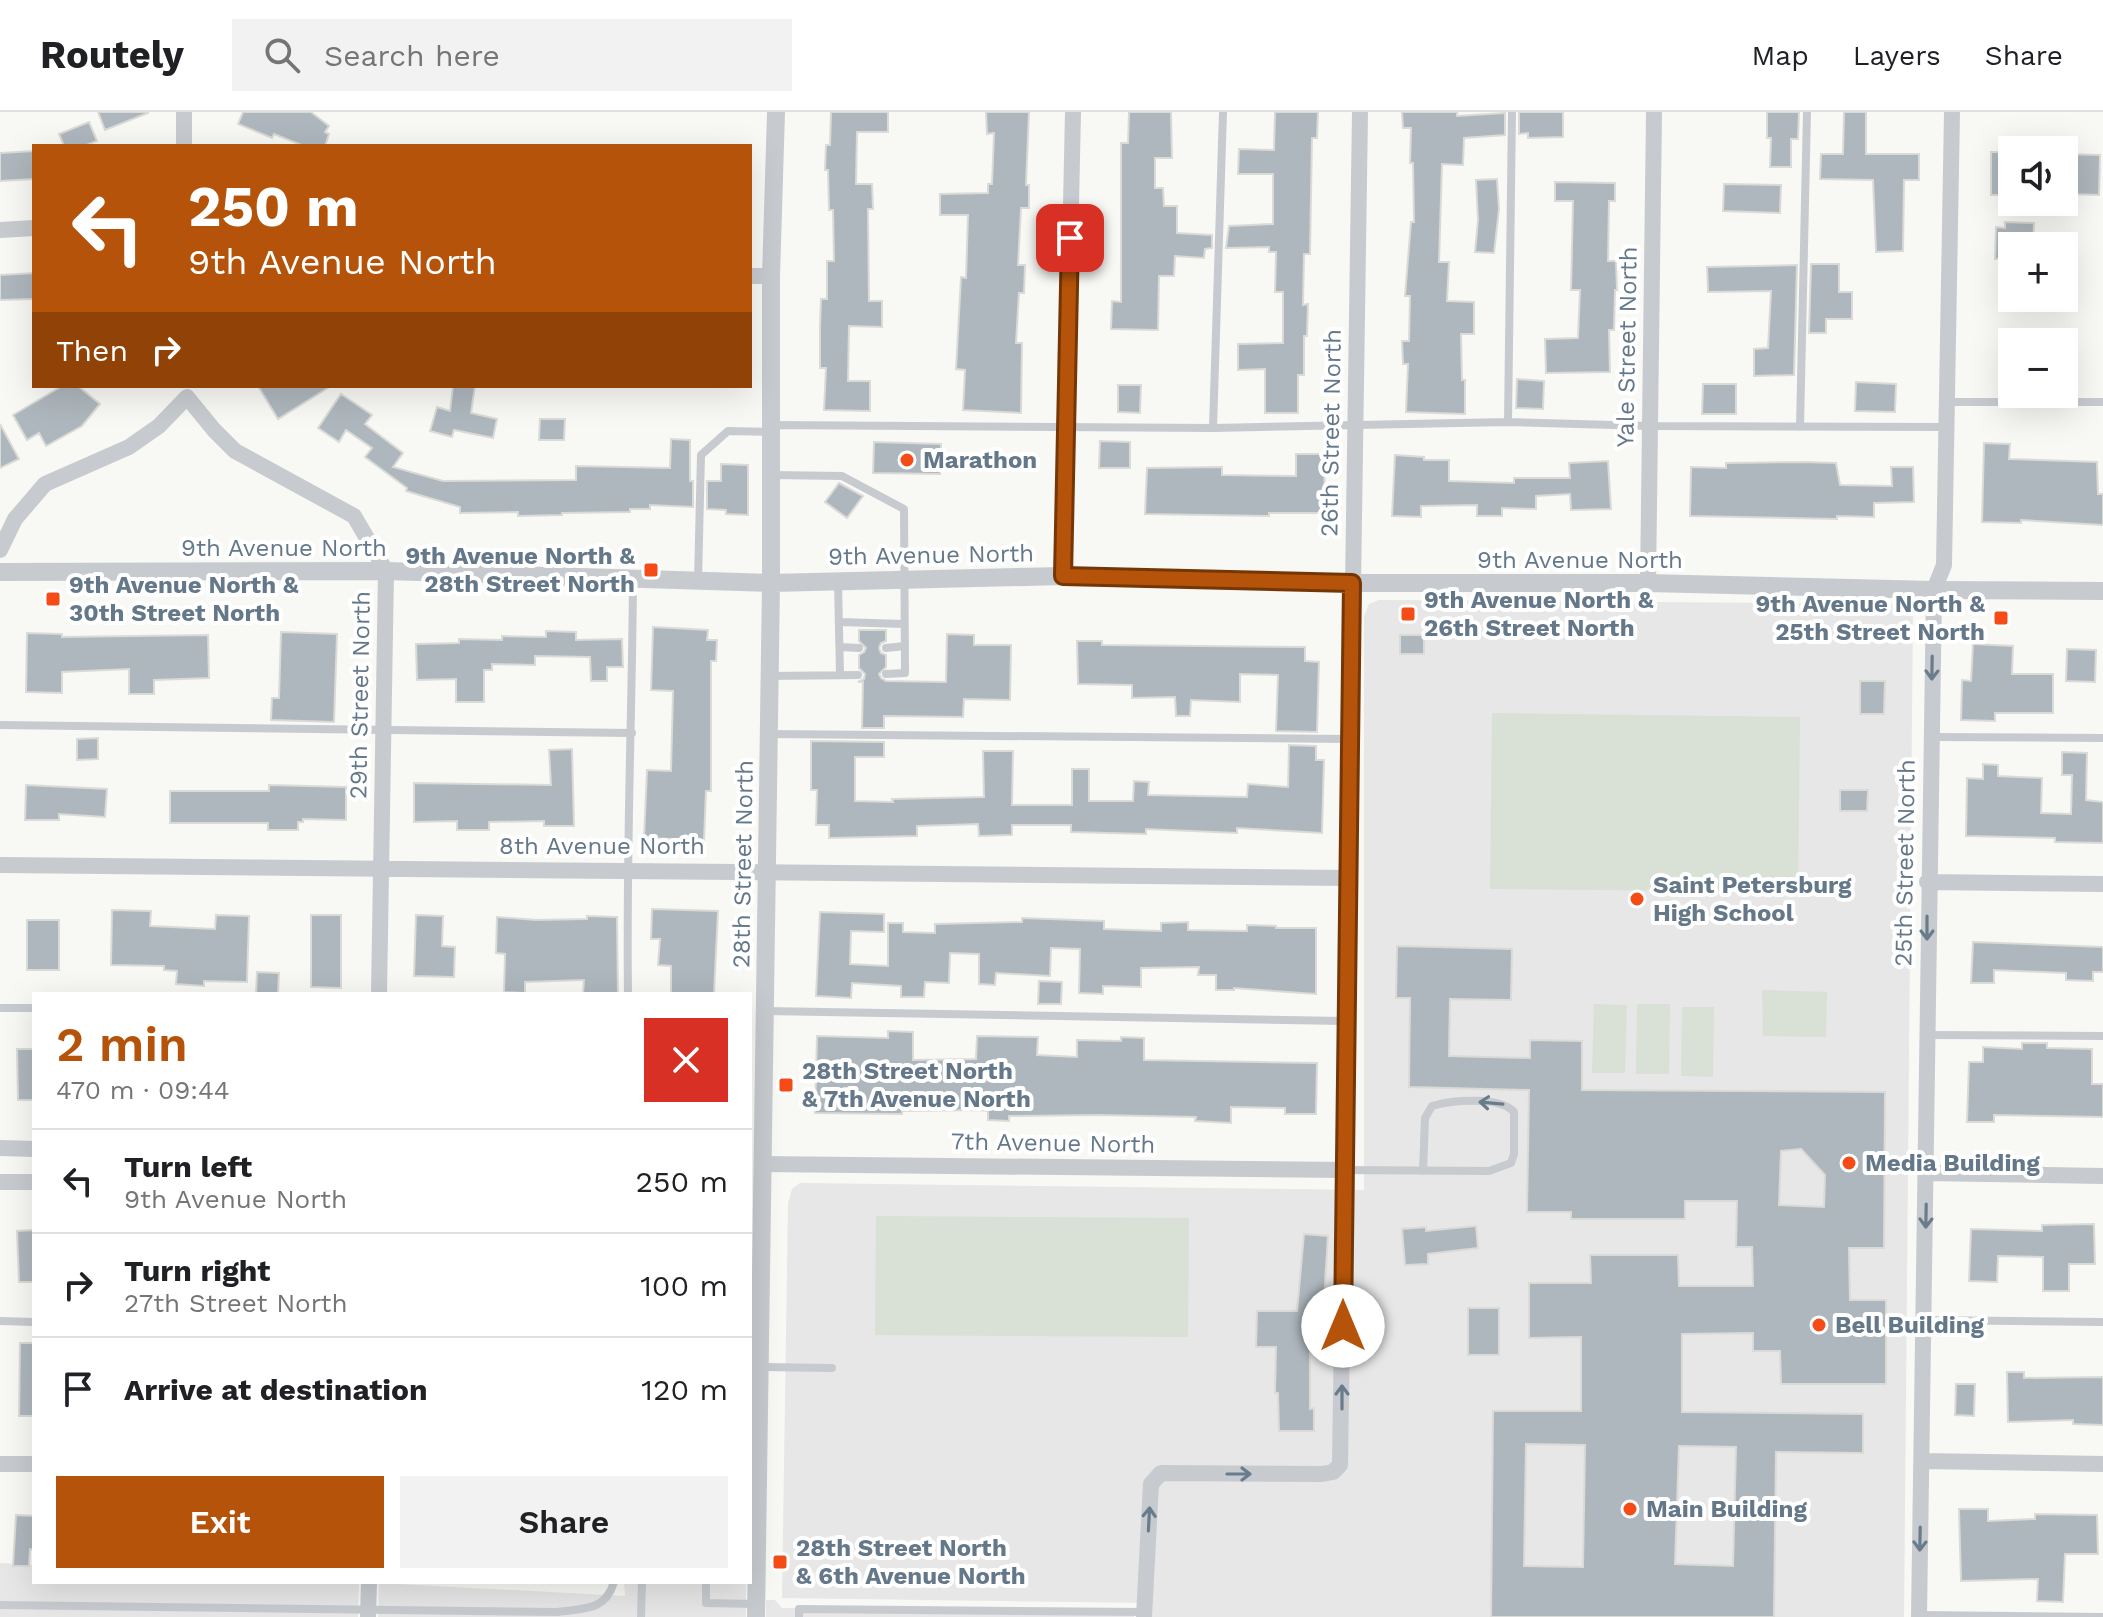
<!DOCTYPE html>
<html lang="en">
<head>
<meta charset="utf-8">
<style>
  body { margin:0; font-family:"Work Sans",sans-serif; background:#f2f2f2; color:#202124; height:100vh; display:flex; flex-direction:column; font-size:30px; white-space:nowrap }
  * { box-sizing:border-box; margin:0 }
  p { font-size:26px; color:#757577 }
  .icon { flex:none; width:44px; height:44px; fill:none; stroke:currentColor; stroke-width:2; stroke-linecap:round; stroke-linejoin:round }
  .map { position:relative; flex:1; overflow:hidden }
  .details { position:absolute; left:32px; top:880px; width:720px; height:592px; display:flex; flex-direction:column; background:#fff; border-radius:0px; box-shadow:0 8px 32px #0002 }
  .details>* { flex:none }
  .banner { position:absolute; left:32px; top:32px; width:720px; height:244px; border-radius:0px; box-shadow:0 8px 32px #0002; background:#b45309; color:#fff; overflow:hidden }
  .tools { position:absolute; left:1998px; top:24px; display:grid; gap:16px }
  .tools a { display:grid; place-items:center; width:80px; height:80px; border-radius:0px; background:#fff; box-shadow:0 8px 32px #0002; font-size:40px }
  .pin { position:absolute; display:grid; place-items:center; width:68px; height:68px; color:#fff; margin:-34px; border-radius:16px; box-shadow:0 4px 12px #0006 }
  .me { position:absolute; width:88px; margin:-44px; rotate:0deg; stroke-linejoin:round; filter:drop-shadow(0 0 6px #0008) }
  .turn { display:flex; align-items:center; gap:28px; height:168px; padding:0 24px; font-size:36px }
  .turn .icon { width:104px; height:104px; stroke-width:2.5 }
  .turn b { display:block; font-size:56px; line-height:68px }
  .then { display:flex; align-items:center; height:76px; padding:0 24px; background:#0003; gap:16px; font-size:30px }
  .round { display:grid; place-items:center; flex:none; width:84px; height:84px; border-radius:0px; background:#f2f2f2 }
  .overview { display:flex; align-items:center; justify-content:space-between; height:136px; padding:0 24px }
  h1 { font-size:48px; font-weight:600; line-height:60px; color:#b45309 }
  .action { display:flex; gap:16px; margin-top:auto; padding:16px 24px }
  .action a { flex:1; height:92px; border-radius:0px; background:#b45309; color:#fff; font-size:32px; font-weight:600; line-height:92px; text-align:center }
  .action a+a { background:#f2f2f2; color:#202124 }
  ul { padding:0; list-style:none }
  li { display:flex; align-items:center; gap:24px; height:104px; padding:0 24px; border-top:2px solid #e0e0e0 }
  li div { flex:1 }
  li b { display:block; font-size:30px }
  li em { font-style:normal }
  header { display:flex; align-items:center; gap:48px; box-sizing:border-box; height:112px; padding:0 40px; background:#fff; border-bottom:2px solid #e0e0e0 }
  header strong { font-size:38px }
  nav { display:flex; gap:44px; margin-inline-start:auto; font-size:28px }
  .search { width:560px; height:72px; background:#f2f2f2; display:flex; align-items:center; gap:20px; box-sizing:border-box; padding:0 28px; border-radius:0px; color:#757577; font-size:30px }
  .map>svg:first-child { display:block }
</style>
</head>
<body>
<header>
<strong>Routely</strong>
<div class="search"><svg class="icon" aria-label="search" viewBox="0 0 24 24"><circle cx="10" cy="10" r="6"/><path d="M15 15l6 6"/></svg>Search here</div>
<nav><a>Map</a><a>Layers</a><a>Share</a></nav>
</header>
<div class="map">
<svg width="2103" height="1505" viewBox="0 0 2103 1505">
  <rect width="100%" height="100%" fill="#f8f8f5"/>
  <path fill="#e6e7e6" d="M1379,488L1913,492L1904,1505H1152V1491L782,1486L788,1092L792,1077L800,1071L1364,1078V504L1369,492Z
    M0,1451L34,1453V1470H359L358,1505H0Z
    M624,1470H746V1505H378L379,1471L625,1484Z
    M766,1488H775L782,1496L1134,1501V1505H766Z"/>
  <path fill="#d9e0d5" d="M1492,601L1800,605L1798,780L1490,777Z
    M1762,878L1827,880L1826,925L1763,924Z
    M1594,892L1627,893L1625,961H1592Z
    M1637,892H1670L1669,962H1636Z
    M1682,895H1714L1713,965L1681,964Z
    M876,1104L1189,1106L1188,1225L875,1223Z"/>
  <path fill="#aeb7bd" stroke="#dadad7" stroke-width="2" fill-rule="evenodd" d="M98,0H148V1L105,18Z
    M243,0H311L329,14L325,20L329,22L325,34H304L274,22L272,26L238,12Z
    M831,0H888V20H857L856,72H872L873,97H868L869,189H882V215L849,214L848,269H870V299L824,298L826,256H820V214L821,187H827V149H834L833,98H829L828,58H825L826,33H830Z
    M986,0H1029L1026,73H1029V96H1021L1018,153H1025L1024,181H1019L1016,231H1022L1021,301L963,298L965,258L956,257L961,165L966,166L968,103H940V82L988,81V72H992L994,21L987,22Z
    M1129,0H1171L1172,46H1155V76H1163L1164,94H1177V121L1212,123V136L1205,137L1204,146L1175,144L1174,164H1159L1158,218L1111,217L1112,189L1121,190V31H1128Z
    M1275,0H1318L1317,26H1312L1310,142H1304L1303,193L1308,192L1307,224H1304V263H1298V301H1265V257L1238,258V232L1283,231V180H1275L1276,140H1269V135L1226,136L1229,114L1273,112V62H1238L1239,37L1274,38Z
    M1402,0H1457V4L1505,1V23L1464,26L1463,53L1442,52L1439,150H1449L1447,189L1474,190V222H1461L1462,268H1465V302L1406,300L1408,252H1403L1402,229H1409L1410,184H1405L1411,110H1414L1413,51H1410L1411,16H1403Z
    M1519,0H1563V25L1528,26V21L1519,22Z
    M1767,0H1799L1798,27H1791V55H1770L1771,26H1767Z
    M1844,0H1866V42H1919V68H1904L1903,139L1876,140L1873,68L1820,67L1821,42H1843Z
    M89,10L97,29L84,34H64L59,22Z
    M34,39V67L0,69V41Z
    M1991,40H2012V83H1991Z
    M2064,42L2100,43L2099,83L2064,82Z
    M1497,67L1499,97L1494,141L1475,140L1478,108L1476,68Z
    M1555,70L1615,71V89H1609L1608,149H1616L1617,178H1615L1614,218H1609L1610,260L1546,261L1545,227L1578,226L1580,178H1571L1573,89H1555Z
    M1724,72L1781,73L1780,101L1723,99Z
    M2005,110L2034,111L2033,134H2012V147H1995L1996,115L2005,116Z
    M1811,152H1839V180H1852V207H1826V221H1809Z
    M1797,153L1794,263L1754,264V237L1768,236L1771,179L1708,180L1707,155Z
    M34,161V187L0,188V163Z
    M1517,267L1544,269L1543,297L1516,296Z
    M1856,270L1896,272L1895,300L1855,299Z
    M1703,272H1736V302H1702Z
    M1118,273H1141L1140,301L1118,300Z
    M62,274H78L100,292L82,314L46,334L39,321L27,328L13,303Z
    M258,274H331L278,307Z
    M453,274H475L471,301L497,307L493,326L454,318L452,325L430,319L437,295L450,299Z
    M341,282L372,303L365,312L403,341L393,355L443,369L576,368V354L670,356L671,327L690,328V369H693V395L650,393V397H630V400L562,401V403L518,404V400L460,401V395L406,379L407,376L365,345L372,336L346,318L339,330L318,316Z
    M540,307H565L564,328H539Z
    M0,312L19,347L0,356Z
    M1100,329L1130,330V356H1099Z
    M874,330L941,332L940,362L873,361Z
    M1984,331L2010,332L2009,347L2097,350L2098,382H2103V413L2021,408V411L1982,410Z
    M1296,342H1325L1324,401H1269V404L1145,402L1147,356L1222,355V363L1296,364Z
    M1395,343L1424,345V348H1449V369L1514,371V366H1570L1569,351L1608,349L1611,397L1571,398L1570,382L1536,384V397L1502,396V404H1477V393L1421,394V405L1392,404Z
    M1805,350L1836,351L1840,373L1892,374L1891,355H1913L1914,390L1874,391V405L1837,404V407L1690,404L1691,355L1726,356V351Z
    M721,352L748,353V403L726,402V398L707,397V369H721Z
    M839,371L863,384L847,406L825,390Z
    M653,515L708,518L707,528H717L716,549H711V679H706L704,728L644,726L647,658L671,659L673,579L651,578Z
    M859,518H886V529L881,531L879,536L881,541L886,543V555L879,562L881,566L886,569L946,570L947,522L974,523V533H1011L1010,588L964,587L963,605L884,604V616H862L863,570H858L864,567L865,562L859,556V543L864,540L866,536L859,529Z
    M546,519L576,520V528L622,527L623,555H607V569H591L590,545L535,544V553L492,552V558H484V590H456V567L417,568L416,532L459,531V527L502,528V524L546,525Z
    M281,520L337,522L334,610L271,608L272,586H279Z
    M27,521L62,522V525L208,523L209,566L154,568V582H129V557L62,560V581L26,580Z
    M1400,523H1424V542H1400Z
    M1077,529H1102V533L1305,535V549L1319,550L1317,620L1276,619L1278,563L1240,562V590L1191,588L1190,604H1176L1175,585L1132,586V573L1078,572Z
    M1973,532L2013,534L2012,562H2053V601H1995V609L1961,608L1962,568L1971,569Z
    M2067,537L2096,538L2095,570L2066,569Z
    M1860,569H1885L1884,602H1860Z
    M98,626V647L77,648V627Z
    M811,629L884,630V645H855V689L893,690L892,687L984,685L983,639H1013L1012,693H1072V657H1089V689H1133L1134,669L1149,670L1148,683L1247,685L1248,672L1288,675L1289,633L1316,634V648H1324L1322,721L1237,716V721L1146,717V722L1071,720V713H1012V723L979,724L978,712L917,714V724L829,726V713H816L817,678H811Z
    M572,637L574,714H544V709L489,710V718H457V709L414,710V671L551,673L549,638Z
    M2062,640L2087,641L2086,688L2103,690V731L2055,730V726L1966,724L1967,666L1983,667V652L1998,653V664L2042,666L2041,701L2071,702L2072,663H2062Z
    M26,673L107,677L105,705L59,702V708H25Z
    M269,673L346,675V708L303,707V710H298V718H268V711H170V679H269Z
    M1840,678H1868L1867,699H1840Z
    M652,797L718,799L714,882H671V854L658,853L660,827H651Z
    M112,798L151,799L150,814L215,817L216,803L249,804L247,870L204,869V874L176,872L177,859L164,858V854L111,853Z
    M820,800L884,802V820L851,819L850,852L888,854V811H903V820L935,821V812L1022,810V806L1104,809V817L1161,819V811L1188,810V818L1247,819V813L1276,814V816H1316V882L1234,876V878H1216V863H1198L1199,855L1141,856V875L1103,874V882L1079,881L1080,837L1051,836L1050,864L996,861L995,873L979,872V842L950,841L949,871L925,870L924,885H901V874L852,871L851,886L816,884Z
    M311,803H341V876L311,875Z
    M416,803L443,804L442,834L455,835L454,865L414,864Z
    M587,804L617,805L618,882H583L584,868L525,870V881L504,880L505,842L496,841L497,805L536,808L587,807Z
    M27,808H59V858H27Z
    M1973,830L2103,835V860H2093V869L2066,868V861L1994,858V871H1971Z
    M1397,834L1512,837L1511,888L1450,887L1449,944L1530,946V928L1582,929V978L1885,980L1884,1136H1849L1850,1188H1886V1272H1781L1780,1239H1753V1221L1682,1222V1300L1863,1302V1341L1776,1340L1774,1505H1491L1493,1299H1581V1225L1529,1226V1171H1591L1590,1143H1678L1679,1174H1753L1752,1135H1736L1737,1089H1685V1107H1571V1100H1527L1529,978L1409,975L1410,886H1396ZM1801,1037L1825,1063L1824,1095L1779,1093L1781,1039ZM1526,1332L1585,1333L1583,1455L1524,1454ZM1679,1334L1736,1335L1733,1454L1675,1452Z
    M257,860L279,861L278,882H256Z
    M1039,869L1062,870L1061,892H1038Z
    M888,919L913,920V948L976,947L977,924L1038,925L1037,943L1077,945V928L1121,929V925L1144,926V948L1317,951L1316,1002H1285V996L1231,995V1011L1195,1009L1196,1005L1098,1003L1009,1004V1009L988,1008V999L979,998L902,999V1002L815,1001L817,924L888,926Z
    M2022,931H2047V936L2092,937V972H2103V1005L1994,1003V1010H1967L1969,950H1983V935L2022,937Z
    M17,937H34V988H18Z
    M2094,1112L2095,1152H2069V1179H2043V1145L1998,1144L1997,1170L1969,1169L1971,1117L2042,1119V1113Z
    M1476,1114L1478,1136L1428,1142V1152L1405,1153L1402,1117L1426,1115V1119Z
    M34,1118V1170H19L17,1119Z
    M1304,1122L1328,1124L1324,1187H1321L1320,1236H1310V1297L1314,1296V1319H1279L1278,1281H1275L1276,1235H1256L1257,1199H1297Z
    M1468,1196H1499V1243H1468Z
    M20,1231H34V1304H19Z
    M2007,1260H2024V1266L2103,1265V1313L2073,1312V1308L2008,1310Z
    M1956,1272H1975L1974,1304L1955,1303Z
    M1959,1397H1988V1409L2035,1407V1402L2097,1403L2098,1442H2065L2063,1490L2037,1489L2038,1467L1961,1469Z
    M16,1403L34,1404V1438L30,1437L29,1454H13Z"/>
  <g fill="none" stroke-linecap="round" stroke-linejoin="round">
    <path stroke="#c7cbcf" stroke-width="8" d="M1947,290H2103
      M1508,310L1512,0
      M772,313L1213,316L1508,310L1650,314L1945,315
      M1800,315L1807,0
      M1213,316L1223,0
      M772,363L842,364L904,397L905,561L886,562
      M698,469L701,343L728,319L771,320
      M838,470L840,563
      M839,510L904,512
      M840,535L859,536
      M886,536L905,534
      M770,564L858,563
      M0,613L632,621
      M770,622L1349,627
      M1931,625L2103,626
      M628,882C626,744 632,606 633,468
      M0,896H34
      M765,899L1345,909
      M1927,923L2103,924
      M1345,1058L1489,1059L1511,1051L1514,1042V1000C1500,984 1452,988 1432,994L1425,1006L1423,1059
      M1924,1208L2103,1210
      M0,1209L34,1210
      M761,1255L832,1256
      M706,1470V1491L755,1492
      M0,1493L557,1500C583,1496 605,1500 614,1470
      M1919,1503L2103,1505
      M641,1505L642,1470
      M799,1505V1497L1144,1500"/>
    <path stroke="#c7cbcf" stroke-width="16" d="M184,34V0
      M0,118L34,116
      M750,164H771
      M0,438L15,407L45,372L129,335L159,314L187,285L214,318L235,339L354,404L386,459L379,882
      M1063,464L1073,0
      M1648,471L1654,0
      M0,753L1348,766
      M1927,770L2103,772
      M0,1036L34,1037
      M762,1052L1344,1058
      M1926,1061L2103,1064
      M0,1070H34
      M1922,1349L2103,1352
      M0,1352H34
      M368,1505L369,1470
      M1144,1505L1151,1372L1161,1361L1322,1362L1333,1360L1340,1353L1360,0
      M1919,1505C1924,1163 1926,821 1934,478L1944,453L1952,0"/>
    <path stroke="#c7cbcf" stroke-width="18" d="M0,460L386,459L771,471L1063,464L1352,471H1648L1934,478L2103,479
      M756,1505L771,471V164L776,0"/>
  </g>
  <defs><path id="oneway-shaft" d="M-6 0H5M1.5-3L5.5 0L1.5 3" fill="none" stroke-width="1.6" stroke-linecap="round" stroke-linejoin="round" transform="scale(2)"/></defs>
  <g stroke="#697c8c">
    <use href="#oneway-shaft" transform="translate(1932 556) rotate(91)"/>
    <use href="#oneway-shaft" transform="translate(1927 816) rotate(90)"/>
    <use href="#oneway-shaft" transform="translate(1491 991) rotate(-175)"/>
    <use href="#oneway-shaft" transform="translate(1926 1104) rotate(91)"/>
    <use href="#oneway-shaft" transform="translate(1342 1285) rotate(-90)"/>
    <use href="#oneway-shaft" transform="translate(1239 1362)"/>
    <use href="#oneway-shaft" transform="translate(1149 1407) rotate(-87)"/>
    <use href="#oneway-shaft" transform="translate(1920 1427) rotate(91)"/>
  </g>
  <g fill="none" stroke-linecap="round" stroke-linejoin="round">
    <g stroke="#753606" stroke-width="20">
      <path id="route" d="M1070,126L1063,464L1352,471L1343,1214"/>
    </g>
    <use href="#route" stroke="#b45309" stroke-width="14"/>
  </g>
  <g fill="#f54b17" stroke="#fff" stroke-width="3">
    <circle cx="907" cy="348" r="8"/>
    <rect x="643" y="450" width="16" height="16" rx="4"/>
    <rect x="45" y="479" width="16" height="16" rx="4"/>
    <rect x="1400" y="494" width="16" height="16" rx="4"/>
    <rect x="1993" y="498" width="16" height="16" rx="4"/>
    <circle cx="1637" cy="787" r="8"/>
    <rect x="778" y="965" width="16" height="16" rx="4"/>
    <circle cx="1849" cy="1051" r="8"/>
    <circle cx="1819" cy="1213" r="8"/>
    <circle cx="1630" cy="1397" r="8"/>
    <rect x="772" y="1442" width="16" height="16" rx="4"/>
  </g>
  <g text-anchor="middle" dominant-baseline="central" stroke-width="8" stroke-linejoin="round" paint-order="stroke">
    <g font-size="24" fill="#647889" stroke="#fff">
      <text transform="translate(1627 235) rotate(-89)">Yale Street North</text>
      <text transform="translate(1331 321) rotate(-89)">26th Street North</text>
      <text x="284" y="436">9th Avenue North</text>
      <text transform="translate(931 443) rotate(-1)">9th Avenue North</text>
      <text x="1580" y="448">9th Avenue North</text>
      <text transform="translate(360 583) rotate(-89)">29th Street North</text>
      <text x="602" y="734">8th Avenue North</text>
      <text transform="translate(1905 751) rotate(-89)">25th Street North</text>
      <text transform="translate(743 752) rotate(-89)">28th Street North</text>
      <text transform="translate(1053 1031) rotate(1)">7th Avenue North</text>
    </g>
    <g font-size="24" font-weight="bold" fill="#647889" stroke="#fff" text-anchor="start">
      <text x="923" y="348">Marathon</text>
      <text x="635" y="444" text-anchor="end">9th Avenue North &amp;<tspan x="635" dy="28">28th Street North</tspan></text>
      <text x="69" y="473">9th Avenue North &amp;<tspan x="69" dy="28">30th Street North</tspan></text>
      <text x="1424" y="488">9th Avenue North &amp;<tspan x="1424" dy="28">26th Street North</tspan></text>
      <text x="1985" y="492" text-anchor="end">9th Avenue North &amp;<tspan x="1985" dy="28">25th Street North</tspan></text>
      <text x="1653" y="773">Saint Petersburg<tspan x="1653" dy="28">High School</tspan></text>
      <text x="802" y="959">28th Street North<tspan x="802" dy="28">&amp; 7th Avenue North</tspan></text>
      <text x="1865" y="1051">Media Building</text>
      <text x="1835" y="1213">Bell Building</text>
      <text x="1646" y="1397">Main Building</text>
      <text x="796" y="1436">28th Street North<tspan x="796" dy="28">&amp; 6th Avenue North</tspan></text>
    </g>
  </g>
</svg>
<div class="tools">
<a><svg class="icon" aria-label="sound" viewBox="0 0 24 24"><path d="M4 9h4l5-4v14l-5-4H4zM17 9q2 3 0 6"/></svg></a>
<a>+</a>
<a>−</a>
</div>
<div class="pin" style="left:1070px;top:126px;background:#d93025"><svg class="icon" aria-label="arrive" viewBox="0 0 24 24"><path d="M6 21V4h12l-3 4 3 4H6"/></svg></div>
<svg class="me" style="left:1343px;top:1214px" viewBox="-20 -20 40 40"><circle r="19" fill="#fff"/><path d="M0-13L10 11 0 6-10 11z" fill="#b45309"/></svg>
<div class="banner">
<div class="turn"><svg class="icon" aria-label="left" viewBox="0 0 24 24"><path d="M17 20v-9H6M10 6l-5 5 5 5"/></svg><div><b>250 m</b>9th Avenue North</div></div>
<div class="then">Then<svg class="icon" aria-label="right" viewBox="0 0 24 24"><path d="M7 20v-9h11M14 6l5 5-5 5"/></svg></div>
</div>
<section class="details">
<div class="overview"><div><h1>2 min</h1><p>470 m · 09:44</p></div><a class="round" style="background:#d93025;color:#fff"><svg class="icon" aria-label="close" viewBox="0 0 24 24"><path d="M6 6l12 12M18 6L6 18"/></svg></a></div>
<ul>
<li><svg class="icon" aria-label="left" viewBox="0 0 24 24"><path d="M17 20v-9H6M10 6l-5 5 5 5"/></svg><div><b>Turn left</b><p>9th Avenue North</p></div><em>250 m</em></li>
<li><svg class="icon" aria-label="right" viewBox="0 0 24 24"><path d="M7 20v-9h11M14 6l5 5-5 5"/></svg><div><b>Turn right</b><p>27th Street North</p></div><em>100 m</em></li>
<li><svg class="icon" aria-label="arrive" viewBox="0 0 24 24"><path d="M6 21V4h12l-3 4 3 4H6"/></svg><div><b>Arrive at destination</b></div><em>120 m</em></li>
</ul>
<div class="action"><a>Exit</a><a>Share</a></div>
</section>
</div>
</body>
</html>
